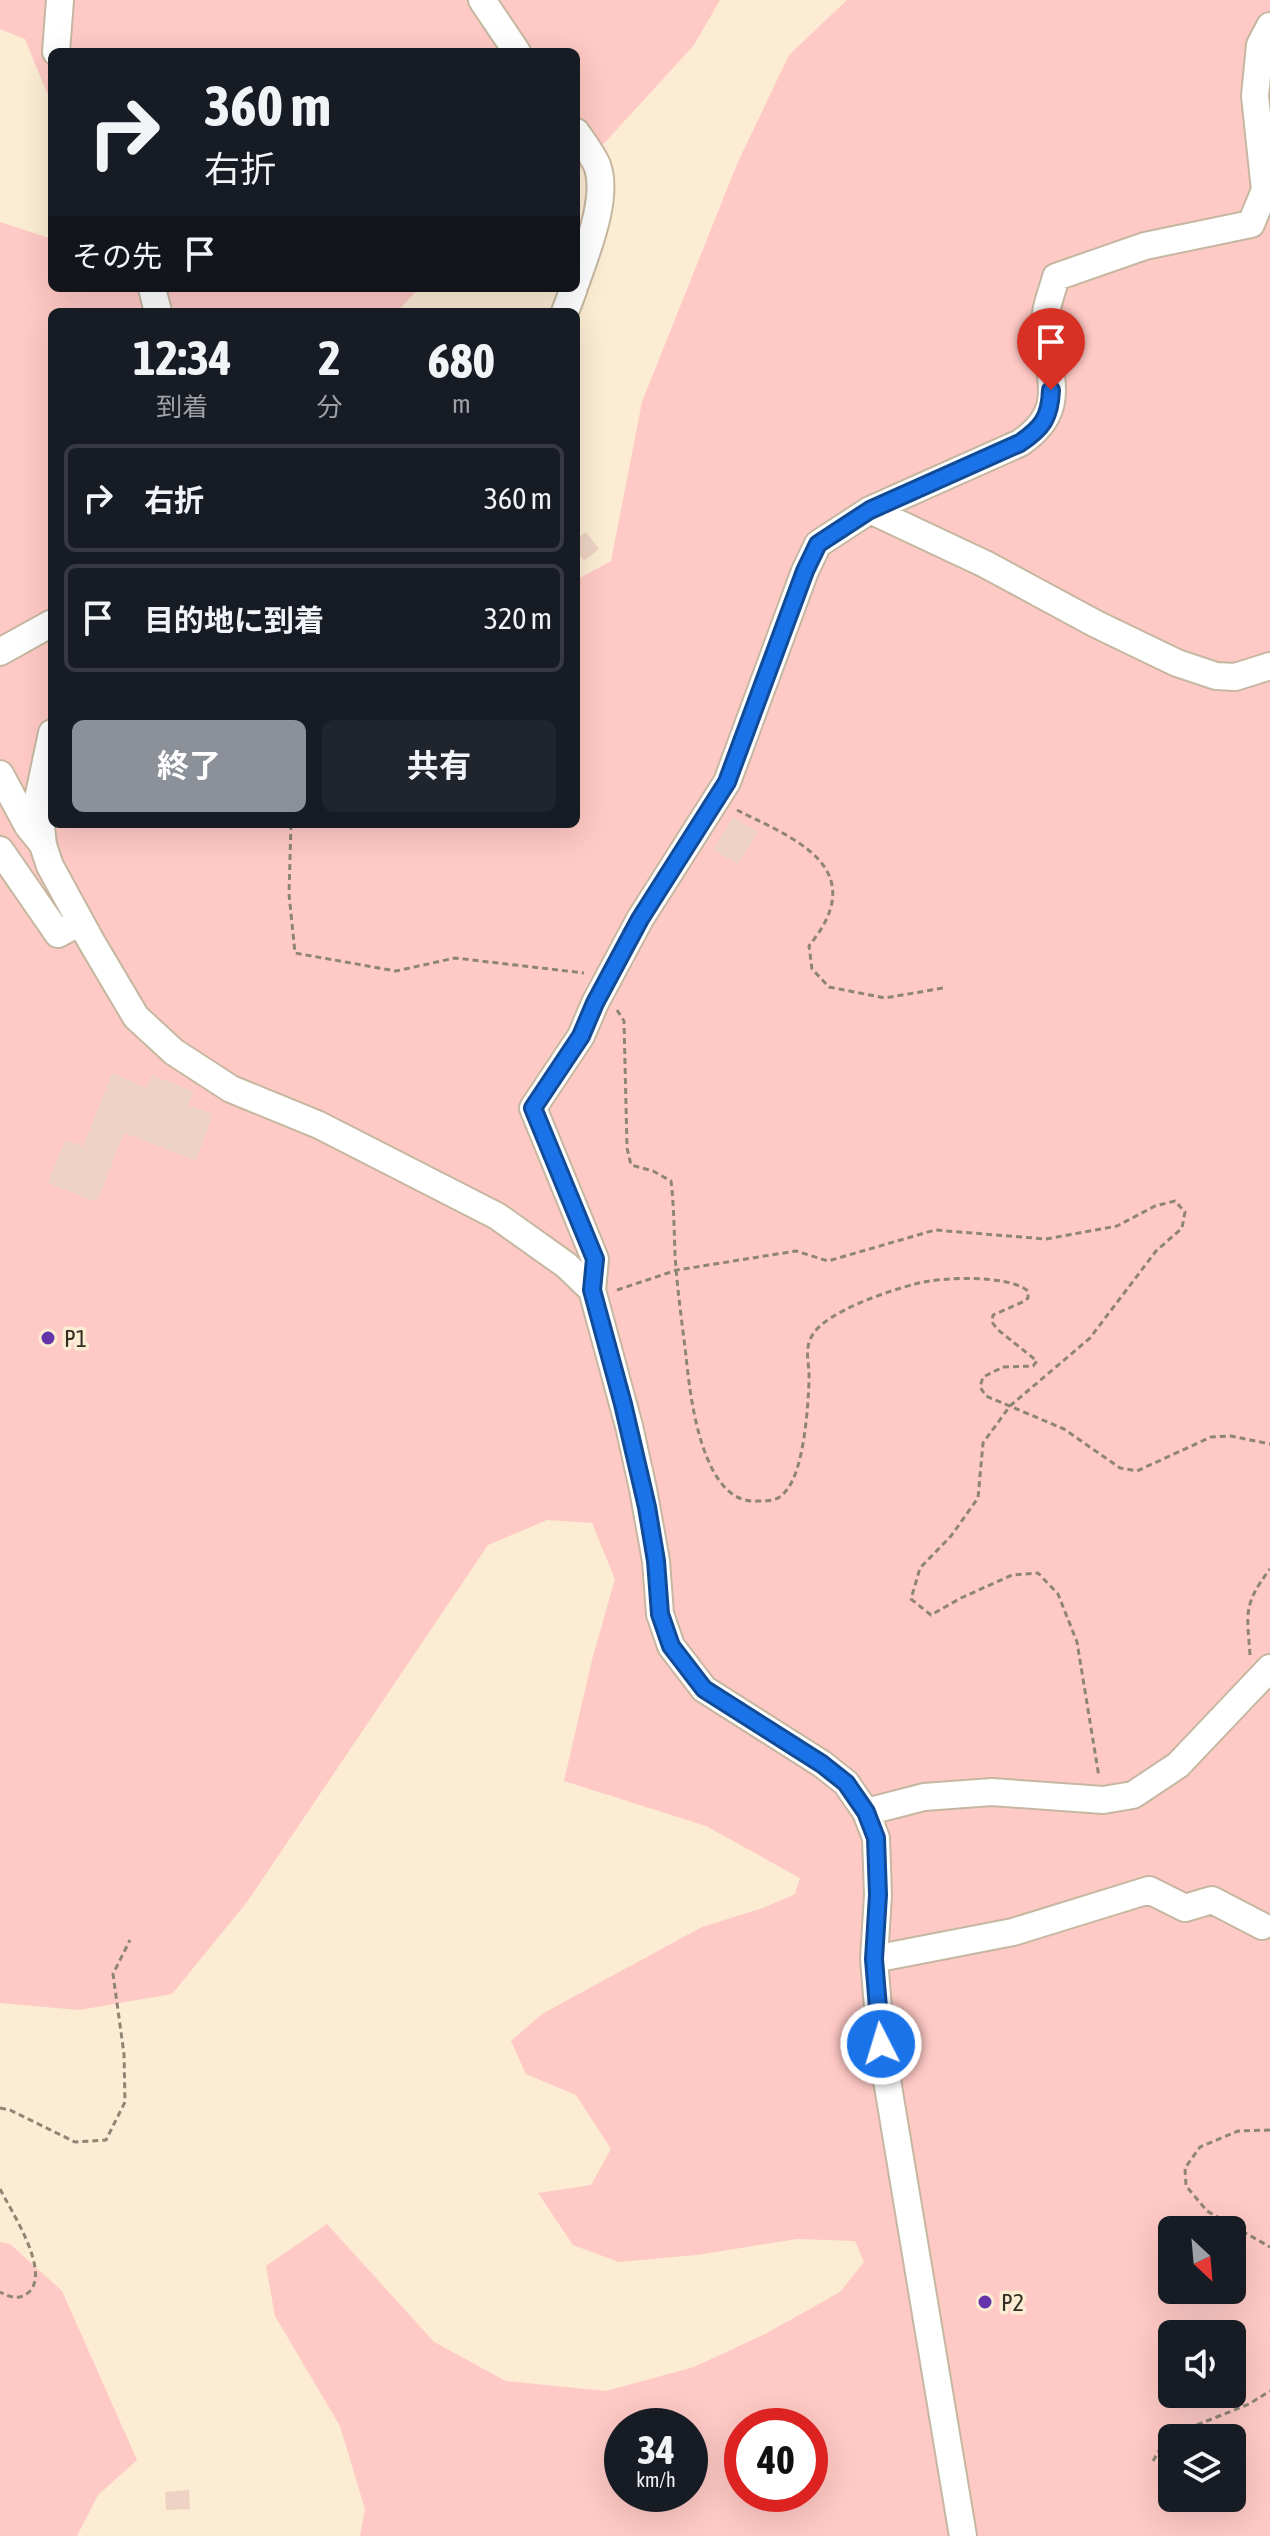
<!DOCTYPE html>
<html lang="ja">
<head>
<meta charset="utf-8">
<style>
  body { margin:0; font-family:"Asap Condensed","Noto Sans JP",sans-serif; background:#20242c; color:#f1f3f6; height:100vh; display:flex; flex-direction:column; font-size:30px; white-space:nowrap }
  * { box-sizing:border-box; margin:0 }
  p { font-size:26px; color:#9ea1a6 }
  .icon { flex:none; width:44px; height:44px; fill:none; stroke:currentColor; stroke-width:2; stroke-linecap:round; stroke-linejoin:round }
  .map { position:relative; flex:1; overflow:hidden }
  .sheet { position:absolute; left:48px; top:308px; width:532px; height:520px; display:flex; flex-direction:column; background:#171b24; border-radius:12px; box-shadow:0 8px 32px #0002 }
  .sheet>* { flex:none }
  .top-card { position:absolute; left:48px; top:48px; width:532px; height:244px; border-radius:12px; box-shadow:0 8px 32px #0002; background:#171b24; color:#f1f3f6; overflow:hidden }
  .needle { width:52px; rotate:154deg }
  .fabs { position:absolute; left:1158px; top:2216px; display:grid; gap:16px }
  .fabs a { display:grid; place-items:center; width:88px; height:88px; border-radius:12px; background:#171b24; box-shadow:0 8px 32px #0002; font-size:40px }
  .speed { position:absolute; left:604px; top:2408px; display:flex; gap:16px; font-size:40px; font-weight:700; text-align:center }
  .speed>* { display:grid; place-content:center; width:104px; height:104px; border-radius:50%; background:#171b24; box-shadow:0 8px 32px #0002; line-height:1 }
  .speed small { font-size:20px; font-weight:400 }
  .speed .limit { border:12px solid #d22; background:#fff; color:#111 }
  .pin { position:absolute; display:grid; place-items:center; width:68px; height:68px; color:#fff; margin:-82px -34px; border-radius:50% 50% 50% 0; rotate:-45deg; box-shadow:0 0 8px #0007 }
  .pin .icon { rotate:45deg }
  .me { position:absolute; width:88px; margin:-44px; rotate:355deg; stroke-linejoin:round; filter:drop-shadow(0 0 6px #0008) }
  .turn { display:flex; align-items:center; gap:28px; height:168px; padding:0 24px; font-size:36px }
  .turn .icon { width:104px; height:104px; stroke-width:2.5 }
  .turn b { display:block; font-size:56px; line-height:68px }
  .then { display:flex; align-items:center; height:76px; padding:0 24px; background:#0003; gap:16px; font-size:30px }
  .eta { display:flex; justify-content:space-evenly; align-items:center; height:136px; text-align:center }
  .eta b { font-size:48px; font-weight:700; line-height:56px }
  .action { display:flex; gap:16px; margin-top:auto; padding:16px 24px }
  .action a { flex:1; height:92px; border-radius:12px; background:#8c9099; color:#fff; font-size:32px; font-weight:700; line-height:92px; text-align:center }
  .action a+a { background:#20242c; color:#f1f3f6 }
  ul { padding:0; list-style:none }
  li { display:flex; align-items:center; gap:24px; height:108px; margin:0 16px 12px; padding:0 8px; border:4px solid #363941; border-radius:12px }
  li div { flex:1 }
  li b { display:block; font-size:30px }
  li em { font-style:normal }
  .map>svg:first-child { display:block }
</style>
</head>
<body>
<div class="map">
<svg width="1270" height="2536" viewBox="0 0 1270 2536">
  <rect width="100%" height="100%" fill="#fbecd3"/>
  <path fill="#ffc9c5" fill-rule="evenodd" d="M0,0H720L694,45L576,174V52H52V105L25,39L0,29Z
    M847,0H1270V2536H360L365,2509L340,2426L275,2316L266,2266L327,2224L434,2342L506,2381L606,2391L694,2367L767,2333L840,2292L864,2262L855,2241L797,2239L696,2255L619,2262L573,2245L538,2193L591,2185L611,2149L576,2095L526,2074L511,2041L542,2014L702,1927L763,1908L795,1894L800,1878L706,1826L564,1781L592,1660L615,1579L592,1523L547,1520L488,1545L247,1902L172,1994L79,2010L0,2003V222L52,239V288H419L397,312H52V824H576V580L611,561L642,402L737,164L789,55ZM1172,2230H1232V2290H1172ZM1172,2334H1232V2394H1172ZM622,2426H690V2494H622ZM742,2426H810V2494H742ZM1172,2438H1232V2498H1172Z
    M0,2242L10,2244L62,2291L137,2460L98,2495L77,2536H0Z"/>
  <path fill="#eed3c4" d="M586,532L599,549L584,561L576,551V539Z
    M733,817L758,832L738,864L713,850Z
    M112,1073L147,1088L152,1075L194,1092L188,1105L213,1114L196,1161L124,1133L97,1202L48,1183L65,1140L83,1146Z
    M189,2490L190,2509L166,2510L165,2492Z"/>
  <g fill="none" stroke-linecap="round" stroke-linejoin="round">
    <g stroke="#c5b7a0" stroke-width="30">
      <path id="minor" d="M482,0L517,52
        M56,52L60,0
        M576,132C583,142 592,154 597,165C609,197 587,250 576,282
        M152,288L158,312
        M565,312L574,288
        M870,510L985,564L1096,624L1177,663L1216,676L1235,677L1270,666
        M0,652L52,623
        M52,733L38,799L43,845L50,866L91,941L136,1017L174,1052L231,1089L319,1125L497,1216L566,1265L592,1290L629,1426L643,1489L656,1561L660,1614L671,1646L704,1689L822,1764L846,1783L866,1812L876,1838L878,1895L874,1959L881,2044L963,2536
        M0,774L28,826L41,842
        M0,850L58,934L80,922
        M592,1290L595,1259L533,1108L581,1036L595,1003L640,919L727,782L805,571L818,544L870,510L1020,443C1071,409 1046,375 1045,326C1044,311 1052,292 1056,277L1145,246L1251,224L1265,190L1255,96L1260,45L1270,26
        M866,1812L924,1797L992,1792L1103,1800L1133,1795L1178,1765L1270,1668
        M874,1959L1013,1932L1149,1890L1185,1908L1212,1900L1262,1926"/>
    </g>
    <path stroke="#8f8574" stroke-width="3" stroke-dasharray="6 4" stroke-linecap="butt" d="M737,810C779,832 856,858 826,920C822,929 815,938 809,946L812,969L829,987L885,998L943,988
      M291,824L289,894L295,953L396,971L455,958L584,973
      M617,1010L624,1021L627,1148L631,1165L653,1171L671,1181C674,1205 674,1229 675,1254C677,1288 682,1322 686,1356C690,1396 702,1506 758,1501C768,1501 778,1501 785,1492C804,1472 808,1408 809,1381C810,1363 803,1350 813,1334C828,1311 888,1291 915,1284C940,1277 1008,1274 1028,1291V1298L1025,1301L993,1315L992,1322L997,1329L1037,1361L1033,1366L1003,1367L983,1377L980,1387L986,1396L1064,1429L1120,1468L1137,1471L1211,1437L1231,1436L1270,1444
      M617,1290L677,1270L796,1251L828,1261L935,1230L1046,1239L1117,1226L1155,1206L1175,1201L1185,1212L1182,1228L1156,1251L1090,1338L1010,1406L983,1443L978,1498L951,1536L920,1568L911,1599L931,1615L961,1598L1012,1575L1038,1573L1058,1594L1077,1642L1099,1777
      M1250,1655C1247,1612 1243,1605 1270,1569
      M0,2108L10,2110L75,2142L106,2140L125,2102L124,2054L113,1974L130,1940
      M1270,2130L1238,2131L1200,2147L1185,2168L1186,2186L1207,2211L1270,2247
      M0,2189C11,2211 51,2271 29,2292C19,2301 10,2297 0,2292
      M1153,2461L1167,2437L1249,2404L1270,2391"/>
    <use href="#minor" stroke="#fff" stroke-width="26"/>
  </g>
  <g fill="none" stroke-linecap="round" stroke-linejoin="round">
    <g stroke="#114b97" stroke-width="20">
      <path id="route" d="M881,2044L874,1959L878,1895L876,1838L866,1812L846,1783L822,1764L704,1689L671,1646L660,1614L656,1561L647,1507L623,1404L592,1290L595,1259L533,1108L581,1036L595,1003L640,919L727,782L805,571L818,544L870,510L1020,443C1042,428 1050,418 1051,390"/>
    </g>
    <use href="#route" stroke="#1a73e8" stroke-width="14"/>
  </g>
  <g fill="#6534ab" stroke="#fbecd3" stroke-width="3">
    <circle cx="48" cy="1338" r="8"/>
    <circle cx="985" cy="2302" r="8"/>
  </g>
  <g text-anchor="middle" dominant-baseline="central" stroke-width="7" stroke-linejoin="round" paint-order="stroke">
    <g font-size="24" fill="#332e24" stroke="#fbecd3" text-anchor="start">
      <text x="64" y="1338">P1</text>
      <text x="1001" y="2302">P2</text>
    </g>
  </g>
</svg>
<div class="fabs">
<a><svg class="needle" viewBox="-14 -14 28 28"><path d="M0-13l5 13h-10z" fill="#e53935"/><path d="M0 13l5-13h-10z" fill="#9ea1a6"/></svg></a>
<a><svg class="icon" aria-label="sound" viewBox="0 0 24 24"><path d="M4 9h4l5-4v14l-5-4H4zM17 9q2 3 0 6"/></svg></a>
<a><svg class="icon" aria-label="layers" viewBox="0 0 24 24"><path d="M12 4l9 5-9 5-9-5zM3 14l9 5 9-5"/></svg></a>
</div>
<div class="speed"><div>34<small>km/h</small></div><div class="limit">40</div></div>
<div class="pin" style="left:1051px;top:390px;background:#d93025"><svg class="icon" aria-label="arrive" viewBox="0 0 24 24"><path d="M6 21V4h12l-3 4 3 4H6"/></svg></div>
<svg class="me" style="left:881px;top:2044px" viewBox="-20 -20 40 40"><circle r="17" fill="#1a73e8" stroke="#fff" stroke-width="3"/><path d="M0-11L8 9 0 5-8 9z" fill="#fff"/></svg>
<div class="top-card">
<div class="turn"><svg class="icon" aria-label="right" viewBox="0 0 24 24"><path d="M7 20v-9h11M14 6l5 5-5 5"/></svg><div><b>360 m</b>右折</div></div>
<div class="then">その先<svg class="icon" aria-label="arrive" viewBox="0 0 24 24"><path d="M6 21V4h12l-3 4 3 4H6"/></svg></div>
</div>
<section class="sheet">
<div class="eta">
<div><b>12:34</b><p>到着</p></div>
<div><b>2</b><p>分</p></div>
<div><b>680</b><p>m</p></div>
</div>
<ul>
<li><svg class="icon" aria-label="right" viewBox="0 0 24 24"><path d="M7 20v-9h11M14 6l5 5-5 5"/></svg><div><b>右折</b></div><em>360 m</em></li>
<li><svg class="icon" aria-label="arrive" viewBox="0 0 24 24"><path d="M6 21V4h12l-3 4 3 4H6"/></svg><div><b>目的地に到着</b></div><em>320 m</em></li>
</ul>
<div class="action"><a>終了</a><a>共有</a></div>
</section>
</div>
</body>
</html>
